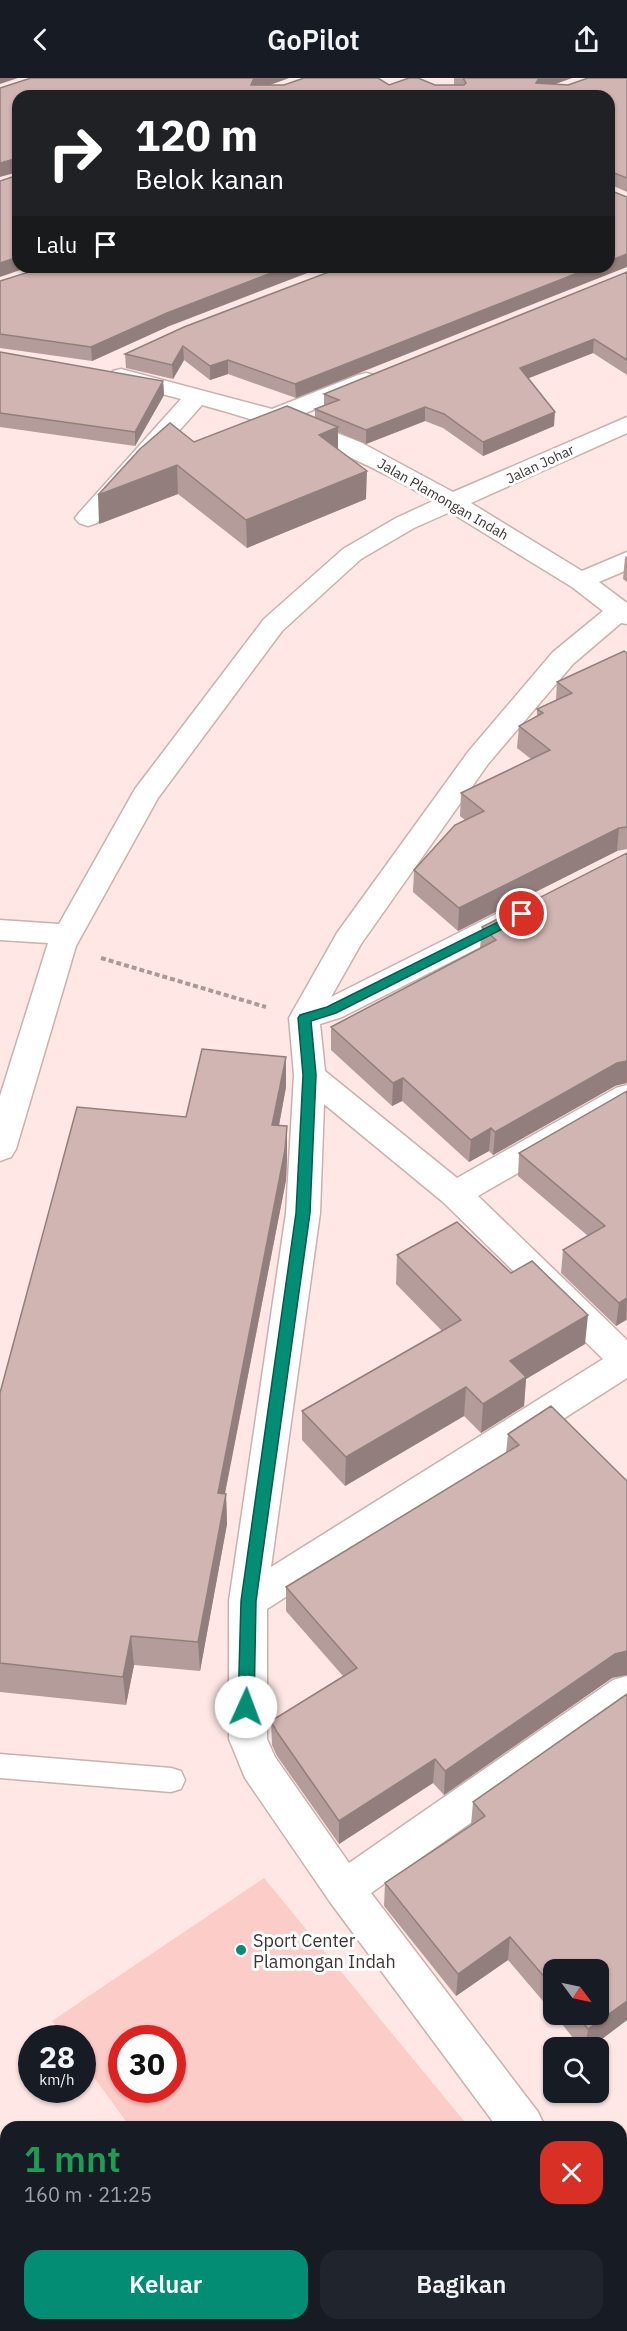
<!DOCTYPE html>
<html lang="id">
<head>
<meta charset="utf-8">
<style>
  body { margin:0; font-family:"IBM Plex Sans",sans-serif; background:#20242c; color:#f1f3f6; height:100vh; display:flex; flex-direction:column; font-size:22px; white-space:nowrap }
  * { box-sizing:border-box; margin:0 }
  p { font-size:20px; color:#9ea1a6 }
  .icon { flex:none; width:33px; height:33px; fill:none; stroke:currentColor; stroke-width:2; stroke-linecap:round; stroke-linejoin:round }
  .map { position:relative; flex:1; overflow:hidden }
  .drawer { position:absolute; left:0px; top:2043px; width:627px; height:210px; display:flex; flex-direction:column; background:#171b24; border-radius:18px 18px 0 0; box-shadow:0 2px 4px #0004 }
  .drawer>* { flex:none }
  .guide { position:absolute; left:12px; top:12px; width:603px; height:183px; border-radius:18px; box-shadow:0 2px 4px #0004; background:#202124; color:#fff; overflow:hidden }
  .needle { width:39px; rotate:123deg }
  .buttons { position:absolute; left:543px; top:1881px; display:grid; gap:12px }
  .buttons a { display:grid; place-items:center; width:66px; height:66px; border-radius:12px; background:#171b24; box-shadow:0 2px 4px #0004; font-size:30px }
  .speed { position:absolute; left:18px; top:1947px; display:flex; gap:12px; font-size:30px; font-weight:700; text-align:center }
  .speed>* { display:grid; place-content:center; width:78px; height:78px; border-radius:50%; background:#171b24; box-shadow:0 2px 4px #0004; line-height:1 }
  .speed small { font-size:15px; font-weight:400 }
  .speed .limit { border:9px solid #d22; background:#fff; color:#111 }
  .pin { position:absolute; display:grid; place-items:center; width:51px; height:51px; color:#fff; margin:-26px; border:3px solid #fff; border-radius:50%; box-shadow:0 2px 6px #0007 }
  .me { position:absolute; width:66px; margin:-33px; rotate:2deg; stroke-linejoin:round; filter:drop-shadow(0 0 4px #0008) }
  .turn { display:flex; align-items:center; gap:21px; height:126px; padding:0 24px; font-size:27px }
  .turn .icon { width:78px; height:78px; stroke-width:2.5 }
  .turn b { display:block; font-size:42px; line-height:51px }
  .then { display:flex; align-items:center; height:57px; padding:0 24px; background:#0003; gap:12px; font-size:22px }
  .round { display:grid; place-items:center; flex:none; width:63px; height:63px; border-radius:18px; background:#20242c }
  .summary { display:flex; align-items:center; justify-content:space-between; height:102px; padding:0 24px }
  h1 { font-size:36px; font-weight:600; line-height:45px; color:#1e9e55 }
  .cta { display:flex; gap:12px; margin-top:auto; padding:12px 24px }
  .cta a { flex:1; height:69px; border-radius:18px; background:#038d74; color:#fff; font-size:24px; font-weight:600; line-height:69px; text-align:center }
  .cta a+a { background:#20242c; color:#f1f3f6 }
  header { display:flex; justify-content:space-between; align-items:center; height:78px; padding:0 24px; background:#171b24; font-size:27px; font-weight:600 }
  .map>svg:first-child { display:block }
</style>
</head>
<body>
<header><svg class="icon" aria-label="back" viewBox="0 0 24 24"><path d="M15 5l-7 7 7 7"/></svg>GoPilot<svg class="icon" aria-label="share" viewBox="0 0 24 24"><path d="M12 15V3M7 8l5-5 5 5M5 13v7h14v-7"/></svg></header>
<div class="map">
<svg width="627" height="2253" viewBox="0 0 627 2253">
  <rect width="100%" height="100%" fill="#fee7e5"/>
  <path fill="#fcccc8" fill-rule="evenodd" d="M264,1800L469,2049H130L83,1984L82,1960H65L52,1943ZM122,1960H172V2012H122Z"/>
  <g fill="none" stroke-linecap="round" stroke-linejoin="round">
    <g stroke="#cbb0ae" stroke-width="3">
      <path id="service" d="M0,1676L171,1690L181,1693L185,1702L181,1711L171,1714L0,1700Z"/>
    </g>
    <g stroke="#cbb0ae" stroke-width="3">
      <path id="minor" d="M121,291L272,331L358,297L366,295L374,297L378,302L374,307L296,339L360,364L453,414L627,339V355L471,425L582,493L627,474V492L599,504L627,525V546L621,545L573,586L488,686L361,866L331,919L510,829L521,826L532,829L536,836L532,843L342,939L320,946L325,993L457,1100L616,1010L627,1007V1032L478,1118L627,1262V1300L267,1531V1661L275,1679L349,1785L613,1602L627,1598V1635L371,1815L538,2034L545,2049H497L330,1824L245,1700L229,1661V1523L286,1135L294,997L289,940L337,855L468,674L553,574L603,533L572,509L450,434L414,450L361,481L282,553L158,720L76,868L16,1071L11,1079L0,1083V1018L48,865L0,862V842L59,846L135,711L264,541L343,471L396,440L433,423C360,379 284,349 202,327L97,445L88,448L79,445L75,440L79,435L181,321L113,303L109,298L113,293ZM324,1026L443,1124L603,1281L271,1489L320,1135Z
        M627,2057V2102L621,2104V2059Z
        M377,2247H428L425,2253H374Z"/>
    </g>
    <path stroke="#ab9997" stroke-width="4" stroke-dasharray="5 3" stroke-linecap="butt" d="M101,880L266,929"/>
    <use href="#service" fill="#fff" fill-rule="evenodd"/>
    <use href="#minor" fill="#fff" fill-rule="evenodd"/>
  </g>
  <path fill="#b39c99" d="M31,0H289L270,7H454V0H572L554,6L568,7L627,0V114L609,106V18Z
    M342,189L296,320L228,296L210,302L184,282L173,301L126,290L125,276Z
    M627,194V297L593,275L528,300L554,348L483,378L443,350L425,343L366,366L338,354V371L366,421L247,470L178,416L99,446L194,364L315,340V331L324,327V316Z
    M0,203L167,249L92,283L0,270Z
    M0,274L163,303L164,317L135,368L0,349Z
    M627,478V504L623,501L625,479Z
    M627,575V771L617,773L458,853L413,814L414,792L465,742L460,738L461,715L531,681L517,670L519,648L537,638V631L556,622L557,604Z
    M627,775L615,1008L493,1077L489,1073L469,1084L402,1023L392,1028L331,972V949L480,870L482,849Z
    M286,1009L279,1048H287V1079L286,1102L225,1416H226L227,1446L200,1593L134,1587L126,1627L0,1614V1315L186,1039Z
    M627,1013V1243L626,1242L616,1248L561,1195L563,1172L588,1158L518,1098L519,1075Z
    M397,1177L585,1266L526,1301L524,1328L481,1355L464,1338L345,1408L302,1362V1333L442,1253L396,1206Z
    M551,1328L612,1600L444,1717L433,1705L339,1766L277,1678L272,1667L271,1643L343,1598L286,1533V1509L506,1375L508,1356Z
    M627,1616V1942L590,1970H581L554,1936H598L554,1892V1936L508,1882L456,1918L384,1828L385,1805L471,1747L473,1724Z"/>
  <path fill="#927f7d" d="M0,0H18L0,6Z
    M254,0H289L255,12L251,7Z
    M539,0H572L539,12L536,5Z
    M18,80V94L0,99V85Z
    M627,176V189L296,320L295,306L593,189H609V183Z
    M18,179V189H29L0,199V185Z
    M287,189H323L167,249L92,283L91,269L167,235Z
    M594,261L593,275L519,304L520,290Z
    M183,268L184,282L173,301L172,287Z
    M228,282V296L210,302V288Z
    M163,303L164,317L135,368V354Z
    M425,329V343L366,366V352Z
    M555,334L554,348L483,378V364Z
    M338,349V377L319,357Z
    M177,387L178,416L99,446L98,417Z
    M367,393L366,421L247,470L246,442Z
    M619,750L617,773L458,853L459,830Z
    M286,979V1009L273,1078L272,1047Z
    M627,983V1005L615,1008L493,1077L495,1054L617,985Z
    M403,1000L402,1023L392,1028L393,1005Z
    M287,1048V1079L286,1102L219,1445L218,1415Z
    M491,1050L489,1073L469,1084L471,1062Z
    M627,1220L626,1242L616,1248L619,1225Z
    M588,1237L585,1266L526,1301L524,1328L481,1355L483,1326L510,1283Z
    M466,1309L464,1338L345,1408L346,1379Z
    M226,1416L227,1446L200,1593L198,1564Z
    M131,1558L134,1587L126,1627L123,1599Z
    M627,1573V1597L612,1600L444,1717L445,1693L615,1576Z
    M435,1681L433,1705L339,1766V1743Z
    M510,1859L508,1882L456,1918L458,1896Z
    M627,1923V1942L590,1970H585L588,1951Z"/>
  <path fill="#d0b5b2" stroke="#927f7d" stroke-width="1.5" d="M31,0H254L251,7H284L304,0H378L389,7L409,0H418L435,7H464L466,5L463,0H539L536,5L568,7L588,0H627V100L609,93V18H18V80L0,85V10Z
    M18,97V179L0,185V103Z
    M609,109V112L627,119V176L609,183Z
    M45,189H287L167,235L91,269L0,256V203Z
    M342,189H593L295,306L228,282L210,288L183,268L172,287L125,276L184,249Z
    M627,194V282L594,261L520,290L555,334L483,364L444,336L425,329L366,352L315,331L339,322L324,316Z
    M0,274L163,303L135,354L0,335Z
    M287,328L338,349L319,357L367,393L246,442L177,387L98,417L140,371L170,345L194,364Z
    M624,573L627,575V749L619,750L459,830L414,792L455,747L484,733L461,715L550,672L519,648L543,635L537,631L572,615L557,604Z
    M627,775V983L617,985L495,1054L491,1050L471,1062L403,1000L393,1005L331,949L496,862L482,849Z
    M202,971L286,979L272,1047L287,1048L285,1072L218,1415L226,1416L198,1564L131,1558L123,1599L0,1585V1315L77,1029L186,1039Z
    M627,1013V1220L619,1225L563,1172L605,1148L519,1075Z
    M457,1144L511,1195L532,1183L588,1237L510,1283L526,1299L483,1326L466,1309L346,1379L302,1333L461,1242L397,1177Z
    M551,1328L627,1403V1573L615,1576L445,1693L435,1681L339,1743L277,1654L271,1643L357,1590L286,1509L519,1367L508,1356Z
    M627,1616V1923L588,1951L576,1936H598V1892H554V1910L510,1859L458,1896L385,1805L485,1738L473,1724Z
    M627,2227V2253H593L601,2247H621V2231Z"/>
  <path fill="#038d74" stroke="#025c4b" stroke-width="1.5" d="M522,832L528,836L526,839L336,935L311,943L316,997L310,1135L256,1523L254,1629L251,1634H240L238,1629L241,1523L296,1135L303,997L298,940L300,937L327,929Z"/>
  <circle fill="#038d74" stroke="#fff" stroke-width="2" cx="241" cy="1872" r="6"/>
  <g text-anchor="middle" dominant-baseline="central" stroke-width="6" stroke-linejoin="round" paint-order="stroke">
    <g font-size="14" fill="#3f3433" stroke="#fff">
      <text transform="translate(540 386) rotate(-25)">Jalan Johar</text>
      <text transform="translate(443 421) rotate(30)">Jalan Plamongan Indah</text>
    </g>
    <g font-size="18" fill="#3f3433" stroke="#fff" text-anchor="start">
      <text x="253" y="1862">Sport Center<tspan x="253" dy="21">Plamongan Indah</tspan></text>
    </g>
  </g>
</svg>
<div class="buttons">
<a><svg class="needle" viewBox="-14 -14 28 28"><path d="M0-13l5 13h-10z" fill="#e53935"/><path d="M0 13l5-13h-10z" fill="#9ea1a6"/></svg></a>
<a><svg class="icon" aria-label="search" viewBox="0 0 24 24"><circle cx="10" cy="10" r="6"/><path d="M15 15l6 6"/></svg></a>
</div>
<div class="speed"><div>28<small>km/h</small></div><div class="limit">30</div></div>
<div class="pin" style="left:522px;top:836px;background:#d93025"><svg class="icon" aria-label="arrive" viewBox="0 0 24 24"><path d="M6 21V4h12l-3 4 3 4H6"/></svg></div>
<svg class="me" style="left:246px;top:1629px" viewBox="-20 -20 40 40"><circle r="19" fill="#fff"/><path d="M0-13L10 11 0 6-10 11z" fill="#038d74"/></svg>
<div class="guide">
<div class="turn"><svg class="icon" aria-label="right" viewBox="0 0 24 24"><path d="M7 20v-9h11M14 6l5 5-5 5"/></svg><div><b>120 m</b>Belok kanan</div></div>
<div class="then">Lalu<svg class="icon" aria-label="arrive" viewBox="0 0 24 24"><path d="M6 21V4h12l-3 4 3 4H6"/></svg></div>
</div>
<section class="drawer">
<div class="summary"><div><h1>1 mnt</h1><p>160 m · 21:25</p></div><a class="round" style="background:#d93025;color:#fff"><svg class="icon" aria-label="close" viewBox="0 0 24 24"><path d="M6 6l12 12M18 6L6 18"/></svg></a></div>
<div class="cta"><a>Keluar</a><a>Bagikan</a></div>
</section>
</div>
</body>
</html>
